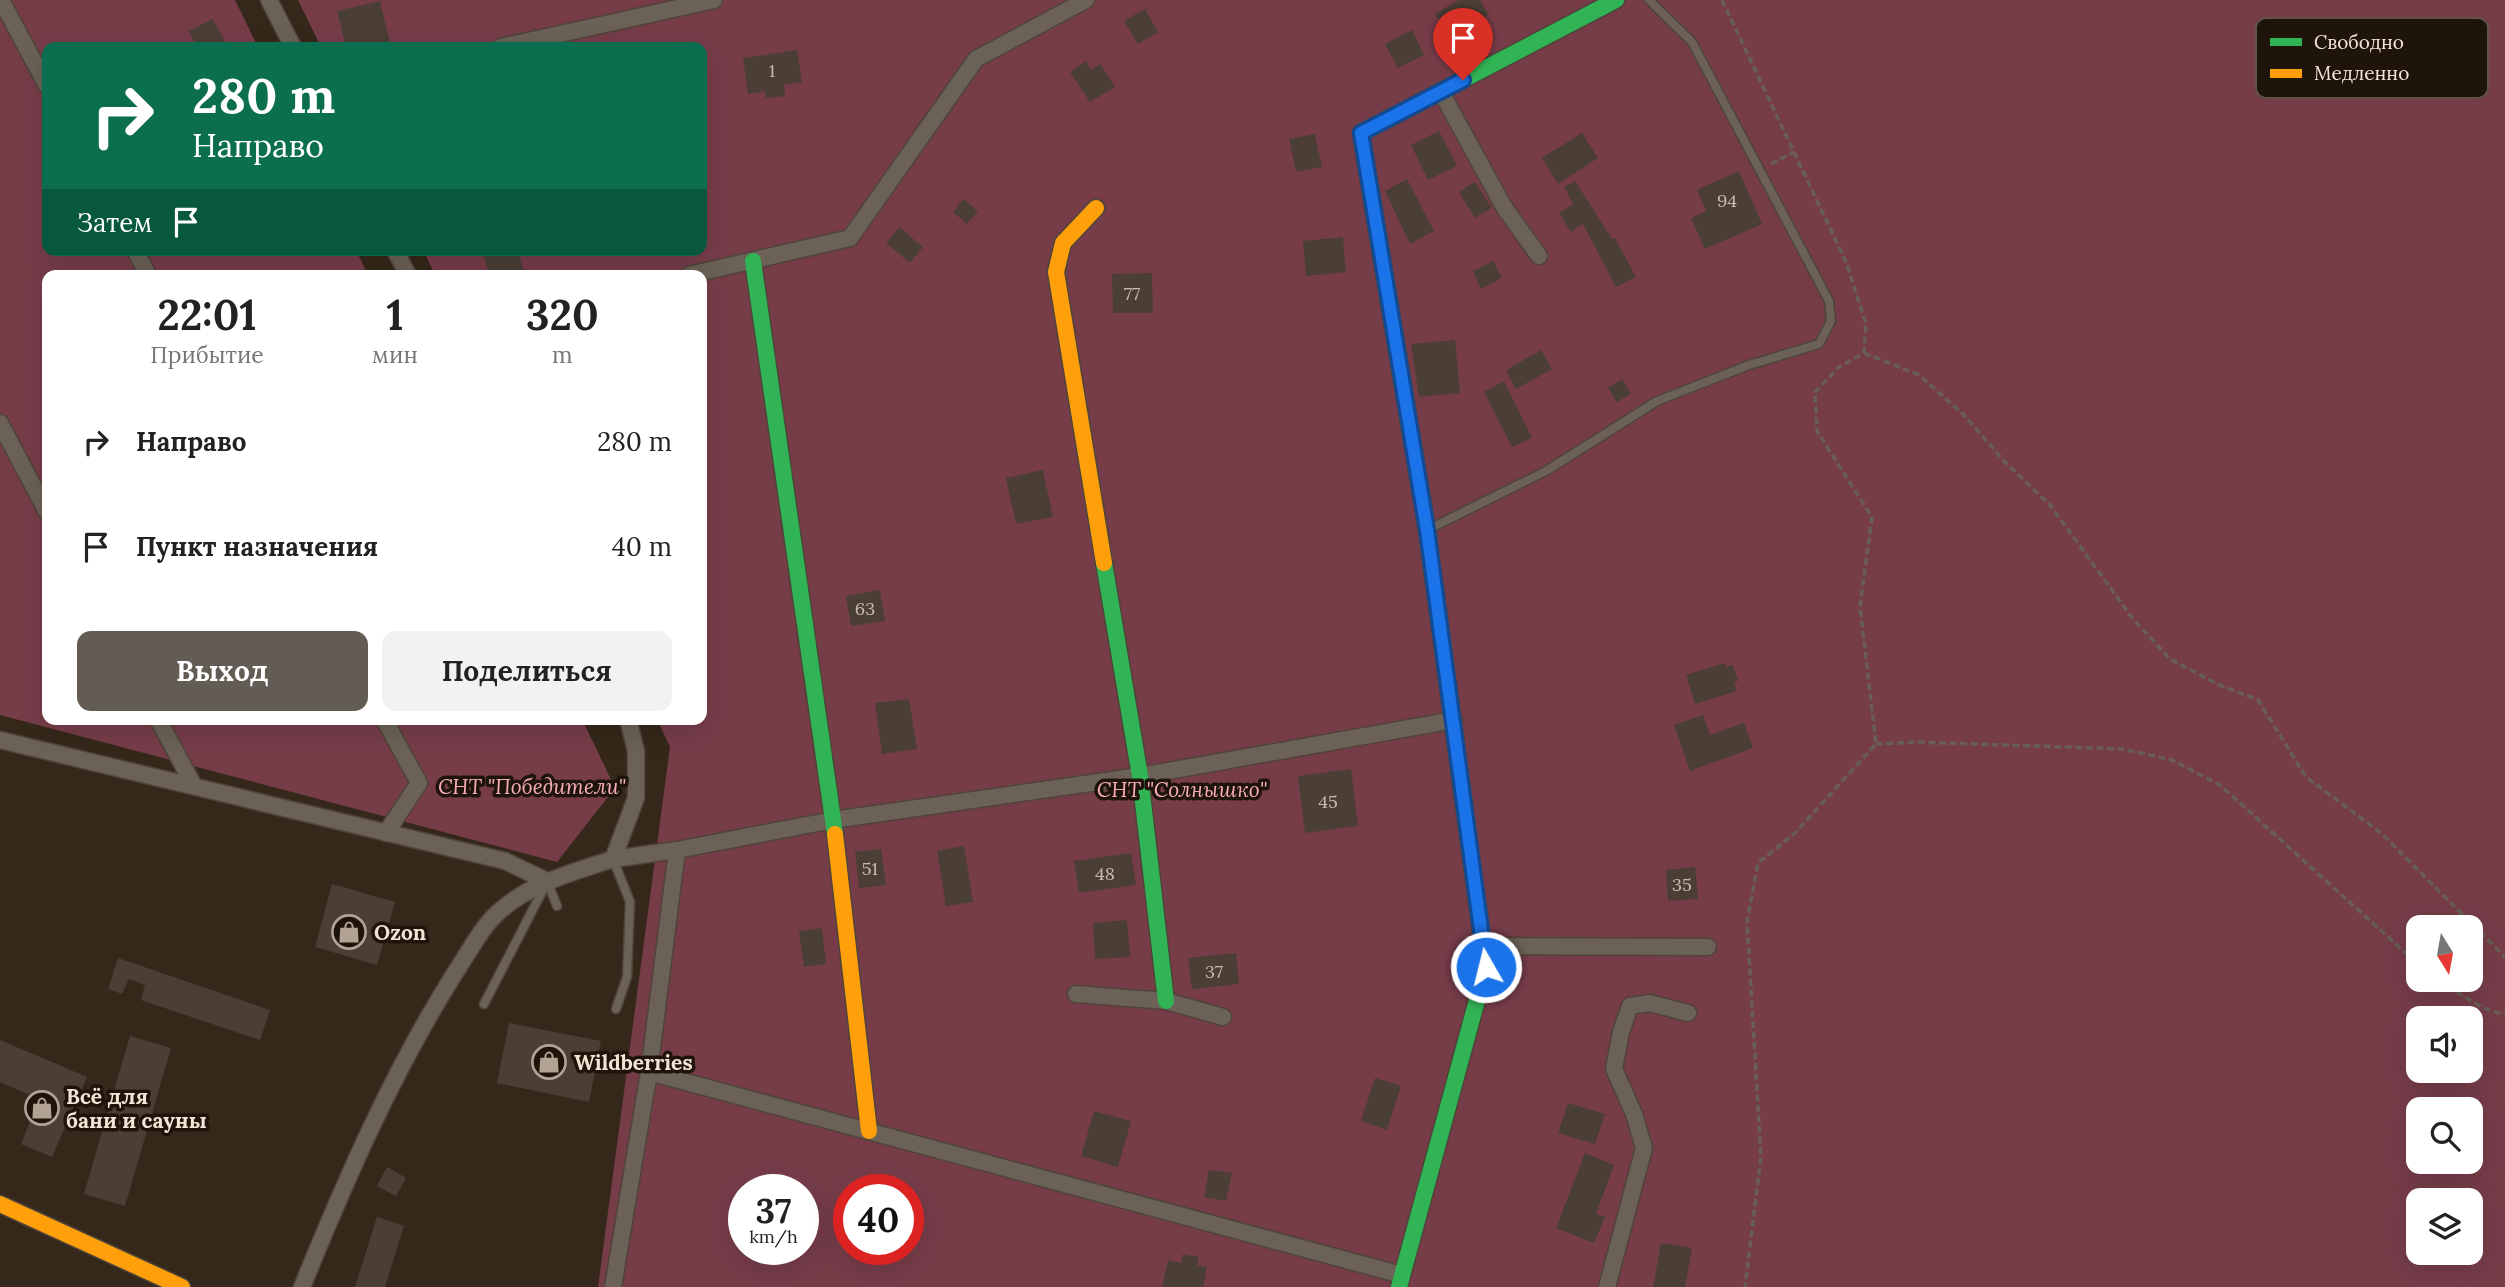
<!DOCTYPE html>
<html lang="ru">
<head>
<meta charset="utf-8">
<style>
  body { margin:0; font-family:Lora,serif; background:#f2f2f2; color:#222; height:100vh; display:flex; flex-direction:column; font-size:26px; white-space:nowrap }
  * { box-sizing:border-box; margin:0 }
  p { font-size:23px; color:#767676 }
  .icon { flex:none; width:38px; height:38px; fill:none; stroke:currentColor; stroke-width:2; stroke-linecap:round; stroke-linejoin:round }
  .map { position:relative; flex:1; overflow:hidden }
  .panel { position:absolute; left:42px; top:270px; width:665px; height:455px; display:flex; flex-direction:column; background:#fff; border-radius:14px; box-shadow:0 7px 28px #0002 }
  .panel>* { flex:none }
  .hud { position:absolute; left:42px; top:42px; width:665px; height:214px; border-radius:14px; box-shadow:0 7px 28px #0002; background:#0b6e4f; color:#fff; overflow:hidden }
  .needle { width:46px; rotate:169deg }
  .controls { position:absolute; left:2406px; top:915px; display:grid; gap:14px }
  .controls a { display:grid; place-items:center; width:77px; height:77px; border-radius:14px; background:#fff; box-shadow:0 7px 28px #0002; font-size:35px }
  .speed { position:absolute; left:728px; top:1174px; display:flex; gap:14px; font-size:35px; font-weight:700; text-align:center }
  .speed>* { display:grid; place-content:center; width:91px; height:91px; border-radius:50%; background:#fff; box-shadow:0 7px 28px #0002; line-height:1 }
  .speed small { font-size:18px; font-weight:400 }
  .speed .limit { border:10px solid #d22; background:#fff; color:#111 }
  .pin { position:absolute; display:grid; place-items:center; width:60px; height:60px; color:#fff; margin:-72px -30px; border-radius:50% 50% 50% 0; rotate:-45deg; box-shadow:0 0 7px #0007 }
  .pin .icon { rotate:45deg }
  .me { position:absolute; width:77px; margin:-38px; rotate:352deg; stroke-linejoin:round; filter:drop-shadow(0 0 5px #0008) }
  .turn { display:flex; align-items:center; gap:24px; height:147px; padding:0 35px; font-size:32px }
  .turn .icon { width:91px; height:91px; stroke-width:2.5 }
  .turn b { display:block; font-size:49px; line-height:60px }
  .then { display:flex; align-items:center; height:66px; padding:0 35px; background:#0003; gap:14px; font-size:26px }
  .eta { display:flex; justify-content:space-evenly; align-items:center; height:119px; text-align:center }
  .eta b { font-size:42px; font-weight:700; line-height:49px }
  .cta { display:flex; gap:14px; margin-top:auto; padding:14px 35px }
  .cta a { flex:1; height:80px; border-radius:14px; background:#625c55; color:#fff; font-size:28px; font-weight:700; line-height:80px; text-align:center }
  .cta a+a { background:#f2f2f2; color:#222 }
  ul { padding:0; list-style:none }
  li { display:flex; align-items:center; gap:21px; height:105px; padding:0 35px }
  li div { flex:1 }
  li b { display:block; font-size:26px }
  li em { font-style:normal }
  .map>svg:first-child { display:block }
</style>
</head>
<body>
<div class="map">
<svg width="2505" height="1287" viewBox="0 0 2505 1287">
  <rect width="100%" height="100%" fill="#35281a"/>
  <path fill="#763d49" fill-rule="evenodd" d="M0,0H235L258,47H47V250H356L368,275H47V719H582L615,788L557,862L0,715Z
    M298,0H2505V1287H598L670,747L657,719H702V275H435L423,250H702V47H321ZM2418,928H2471V980H2418ZM2418,1018H2471V1071H2418ZM2418,1110H2471V1162H2418ZM744,1190H803V1250H744ZM849,1190H908V1250H849ZM2418,1200H2471V1253H2418Z"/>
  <path fill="#4b3f35" d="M1459,0H1480L1489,15L1450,39L1435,14Z
    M380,1L391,47H346L337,11Z
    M1145,9L1158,32L1138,44L1124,21Z
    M213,19L228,47H197L189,31Z
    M1412,30L1424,55L1398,68L1385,44Z
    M797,50L802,82L784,85L785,96L766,98L765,91L748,94L743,58Z
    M1086,61L1091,70L1100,64L1115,87L1090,102L1070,72Z
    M1439,131L1457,166L1428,180L1411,145Z
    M1582,133L1598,158L1558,184L1542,158Z
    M1315,134L1322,167L1296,172L1289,139Z
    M1739,171L1762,224L1705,249L1691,218L1706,211L1697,190Z
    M1407,179L1434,231L1410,244L1385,191Z
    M1575,181L1612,239L1615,238L1636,277L1616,287L1583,224L1571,232L1559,213L1573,204L1564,187Z
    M1475,182L1492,208L1475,218L1459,192Z
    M963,199L978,211L967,224L953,212Z
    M899,227L923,247L910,263L886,243Z
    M1343,237L1346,272L1306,276L1303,241Z
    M482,250H518L524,272L489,275Z
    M1493,261L1502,278L1481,289L1473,271Z
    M1152,273L1153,313H1113L1112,274Z
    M1455,340L1460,393L1419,397L1411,344Z
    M1541,350L1552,369L1516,389L1506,370Z
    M1622,379L1631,394L1617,402L1608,388Z
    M1504,381L1532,438L1512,447L1484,392Z
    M1043,470L1053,517L1016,524L1006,478Z
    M880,590L885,621L851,626L846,596Z
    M1725,663L1726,667L1733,665L1738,681L1734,682L1737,691L1695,704L1686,675Z
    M909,699L917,749L882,754L875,703Z
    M1703,715L1710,735L1744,723L1753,748L1690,771L1674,725Z
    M1351,769L1358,826L1305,833L1298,776Z
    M964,846L973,902L946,906L937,851Z
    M881,849L886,885L859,888L855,852Z
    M1131,853L1136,885L1079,893L1074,861Z
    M1695,867L1698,899L1668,901L1666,870Z
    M332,884L395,902L377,965L315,947Z
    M1127,920L1130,957L1095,959L1093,923Z
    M822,928L826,964L804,967L799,931Z
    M1236,953L1239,984L1192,989L1188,958Z
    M118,958L270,1010L260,1040L141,1000L145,985L129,979L122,994L108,989Z
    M509,1023L601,1041L589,1102L497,1083Z
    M130,1036L171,1048L125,1206L84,1194Z
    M0,1040L87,1077L52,1157L21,1144L39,1099L0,1082Z
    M1375,1078L1401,1086L1387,1130L1361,1121Z
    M1568,1103L1605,1114L1595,1144L1558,1133Z
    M1094,1111L1131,1121L1118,1167L1081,1156Z
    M1585,1153L1614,1165L1596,1214L1605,1217L1594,1243L1556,1228Z
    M387,1167L406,1178L396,1196L377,1186Z
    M1209,1170L1232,1173L1226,1201L1204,1197Z
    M377,1217L404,1226L385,1287H355Z
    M1661,1243L1692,1248L1685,1287H1653Z
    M1183,1254L1199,1257L1197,1265L1207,1267L1203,1287H1162L1168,1260L1181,1263Z"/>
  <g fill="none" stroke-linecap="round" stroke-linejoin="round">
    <g stroke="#4f4439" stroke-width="11">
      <path id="lane" d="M1429,529L1546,471L1657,401L1749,365L1819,344L1831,321L1829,301L1692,42L1649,0
        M613,859L630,902L627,977L616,1009
        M547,881L557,906
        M484,1004L546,884"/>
    </g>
    <g stroke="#4f4439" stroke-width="19">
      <path id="street" d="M1,0L47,86
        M269,0L293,47
        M501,47L714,0
        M1441,92L1504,207L1539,256
        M135,250L148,275
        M395,250L408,275
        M689,275L850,238L976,59L1086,0
        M0,423L47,512
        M158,719L194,786
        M384,719L419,783L386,833
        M0,740L505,861L547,881
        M613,859L677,850L833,820L1140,776L1454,720
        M1482,946L1708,947
        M1076,994L1166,1001L1223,1017
        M649,1072L1402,1275
        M302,1287C346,1179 393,1071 455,973C469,952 483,924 502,909C534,882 574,872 613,859L636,798V751L628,719
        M613,1287L649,1072L677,850
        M1607,1287L1644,1148L1634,1114L1614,1069L1621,1032L1630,1006L1650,1003L1688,1013"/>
    </g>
    <g stroke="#4f4439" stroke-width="19">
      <path id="fast" d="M753,261L835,834
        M1389,302L1361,133L1616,0
        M1104,563L1140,776L1166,1001
        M1399,1287L1486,967L1469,843"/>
    </g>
    <g stroke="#4f4439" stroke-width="19">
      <path id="slow" d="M1096,208L1063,243L1056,272L1104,563
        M1389,302L1427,530L1469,843
        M835,834L869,1131
        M0,1204L182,1287"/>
    </g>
    <path stroke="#685e54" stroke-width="3.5" stroke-dasharray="7 3.5" stroke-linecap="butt" d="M1722,0L1846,262L1866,324L1864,353L1839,367L1815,392L1817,431L1872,517L1860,606L1876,744L1795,833L1758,863L1747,922L1761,1157L1745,1287
      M1771,164L1794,152
      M1864,353L1919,375L1964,415L2004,461L2050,505L2133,619L2170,659L2217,684L2258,700L2306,777L2381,833L2505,957
      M1876,744L1917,742L2123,749L2172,760L2220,785L2418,964
      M2439,980C2453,989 2489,1016 2505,1013"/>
    <use href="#lane" stroke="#6b6156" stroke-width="8"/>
    <use href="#street" stroke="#6b6156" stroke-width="16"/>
    <use href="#fast" stroke="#30b455" stroke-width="16"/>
    <use href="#slow" stroke="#ff9f0a" stroke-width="16"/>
  </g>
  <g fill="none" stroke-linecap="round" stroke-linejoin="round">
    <g stroke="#114b97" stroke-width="18">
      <path id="route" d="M1463,80L1361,133L1427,530L1486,967"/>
    </g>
    <use href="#route" stroke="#1a73e8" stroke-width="12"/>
  </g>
  <defs>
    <g id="shop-ring" transform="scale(1.75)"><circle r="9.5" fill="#1f1409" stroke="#b1a294" stroke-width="1.5"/><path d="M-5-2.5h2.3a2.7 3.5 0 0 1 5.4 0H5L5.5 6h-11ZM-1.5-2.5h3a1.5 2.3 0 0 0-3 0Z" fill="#b1a294"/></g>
  </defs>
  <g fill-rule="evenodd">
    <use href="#shop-ring" x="349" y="932"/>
    <use href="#shop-ring" x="549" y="1062"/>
    <use href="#shop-ring" x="42" y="1108"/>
  </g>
  <g text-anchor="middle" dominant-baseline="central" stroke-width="7" stroke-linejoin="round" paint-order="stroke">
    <g font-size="18" fill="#cabbad">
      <text x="772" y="70">1</text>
      <text x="1727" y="200">94</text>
      <text x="1132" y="293">77</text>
      <text x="865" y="608">63</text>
      <text x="1328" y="801">45</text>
      <text x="870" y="868">51</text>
      <text x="1105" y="873">48</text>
      <text x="1682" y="884">35</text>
      <text x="1214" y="971">37</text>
    </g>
    <g font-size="21" font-style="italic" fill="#f6acbb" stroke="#1f1409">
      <text x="532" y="786">СНТ "Победители"</text>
      <text x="1182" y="789">СНТ "Солнышко"</text>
    </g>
    <g font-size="21" font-weight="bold" fill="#f4e4d5" stroke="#1f1409" text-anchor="start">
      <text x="374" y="932">Ozon</text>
      <text x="574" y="1062">Wildberries</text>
      <text x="66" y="1096">Всё для<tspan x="66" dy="24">бани и сауны</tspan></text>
    </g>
  </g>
  <rect x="2256" y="18" width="232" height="80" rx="10" fill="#1f1409" stroke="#5f5246" stroke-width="2"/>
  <rect x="2270" y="38" width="32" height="8" fill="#30b455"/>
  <rect x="2270" y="69" width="32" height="9" fill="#ff9f0a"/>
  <g font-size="19" fill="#f4e4d5">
    <text x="2314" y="49">Свободно</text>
    <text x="2314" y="80">Медленно</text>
  </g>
</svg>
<div class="controls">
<a><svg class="needle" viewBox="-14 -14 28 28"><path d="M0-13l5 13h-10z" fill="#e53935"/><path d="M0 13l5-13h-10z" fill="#767676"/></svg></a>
<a><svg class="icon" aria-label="sound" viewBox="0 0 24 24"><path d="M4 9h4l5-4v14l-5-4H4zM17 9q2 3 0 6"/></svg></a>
<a><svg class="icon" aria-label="search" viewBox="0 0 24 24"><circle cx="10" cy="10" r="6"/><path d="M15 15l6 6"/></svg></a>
<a><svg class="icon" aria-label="layers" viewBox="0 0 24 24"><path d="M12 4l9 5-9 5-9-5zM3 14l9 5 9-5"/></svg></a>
</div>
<div class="speed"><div>37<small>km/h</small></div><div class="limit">40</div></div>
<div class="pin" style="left:1463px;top:80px;background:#d93025"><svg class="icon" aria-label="arrive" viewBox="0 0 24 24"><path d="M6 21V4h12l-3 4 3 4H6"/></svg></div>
<svg class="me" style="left:1486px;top:967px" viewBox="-20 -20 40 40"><circle r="17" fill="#1a73e8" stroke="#fff" stroke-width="3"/><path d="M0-11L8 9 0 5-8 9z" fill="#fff"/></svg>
<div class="hud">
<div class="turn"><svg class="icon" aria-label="right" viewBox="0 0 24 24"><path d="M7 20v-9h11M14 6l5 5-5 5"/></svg><div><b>280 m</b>Направо</div></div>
<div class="then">Затем<svg class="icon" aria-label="arrive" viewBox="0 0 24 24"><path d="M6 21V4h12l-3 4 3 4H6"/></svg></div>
</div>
<section class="panel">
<div class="eta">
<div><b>22:01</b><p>Прибытие</p></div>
<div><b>1</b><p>мин</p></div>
<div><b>320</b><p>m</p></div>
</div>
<ul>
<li><svg class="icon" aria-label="right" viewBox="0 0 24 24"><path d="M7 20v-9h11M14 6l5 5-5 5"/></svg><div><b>Направо</b></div><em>280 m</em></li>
<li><svg class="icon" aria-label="arrive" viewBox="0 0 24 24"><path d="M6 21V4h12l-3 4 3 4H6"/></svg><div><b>Пункт назначения</b></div><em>40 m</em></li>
</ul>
<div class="cta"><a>Выход</a><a>Поделиться</a></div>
</section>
</div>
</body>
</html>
